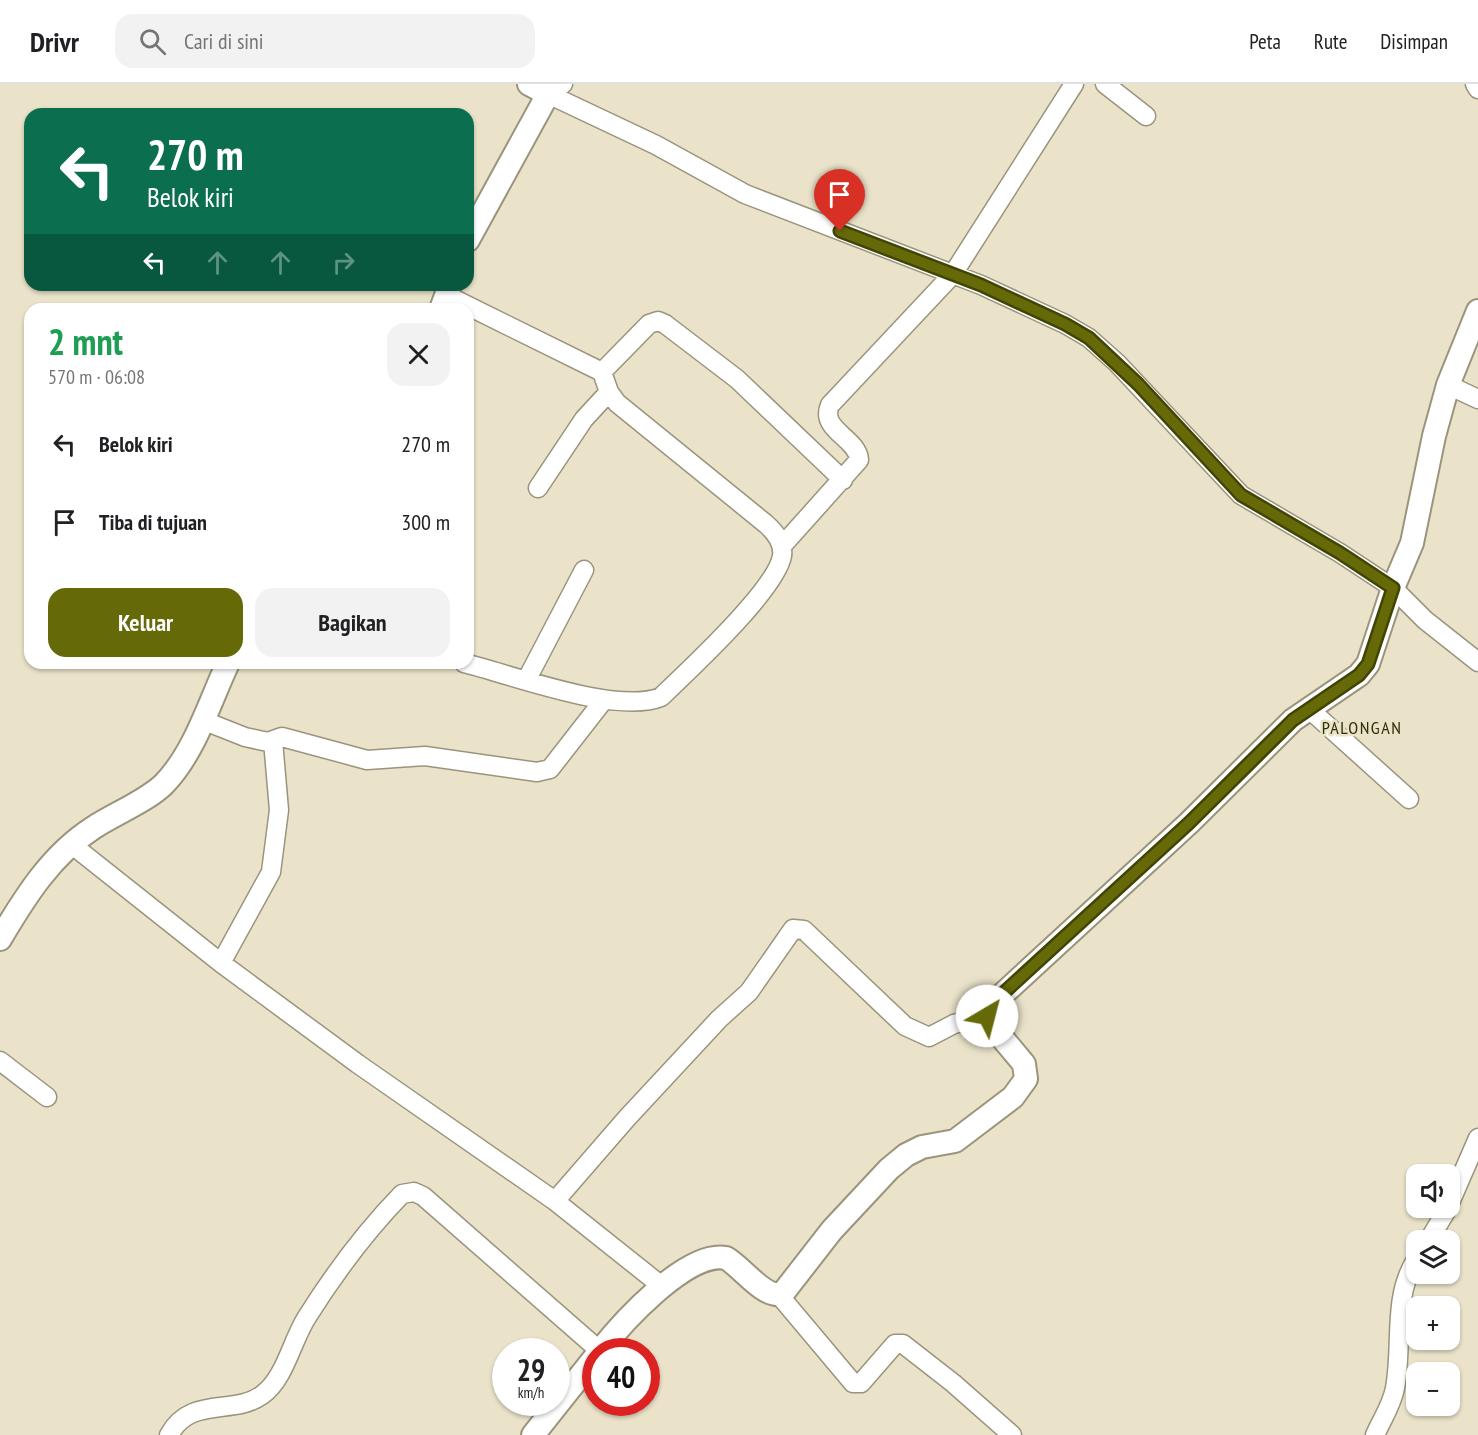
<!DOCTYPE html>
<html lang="id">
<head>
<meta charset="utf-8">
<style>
  body { margin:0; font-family:"PT Sans Narrow",sans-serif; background:#f2f2f2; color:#202124; height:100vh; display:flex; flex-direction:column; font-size:22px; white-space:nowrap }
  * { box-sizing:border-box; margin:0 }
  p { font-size:20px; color:#757577 }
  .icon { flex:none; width:33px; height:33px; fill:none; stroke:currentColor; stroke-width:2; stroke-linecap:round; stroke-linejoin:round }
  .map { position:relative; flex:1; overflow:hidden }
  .details { position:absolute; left:24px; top:219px; width:450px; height:366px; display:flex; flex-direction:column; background:#fff; border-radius:18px; box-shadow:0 2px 4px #0004 }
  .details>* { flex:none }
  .guide { position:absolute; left:24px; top:24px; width:450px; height:183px; border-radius:18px; box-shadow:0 2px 4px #0004; background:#0b6e4f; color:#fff; overflow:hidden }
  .fabs { position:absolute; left:1406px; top:1080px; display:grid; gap:12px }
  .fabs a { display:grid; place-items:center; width:54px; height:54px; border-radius:12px; background:#fff; box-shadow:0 2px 4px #0004; font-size:30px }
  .speed { position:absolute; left:492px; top:1254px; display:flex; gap:12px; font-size:30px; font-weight:700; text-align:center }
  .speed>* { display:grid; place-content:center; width:78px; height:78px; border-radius:50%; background:#fff; box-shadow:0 2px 4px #0004; line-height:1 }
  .speed small { font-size:15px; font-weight:400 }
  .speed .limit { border:9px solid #d22; background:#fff; color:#111 }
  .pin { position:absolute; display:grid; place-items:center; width:51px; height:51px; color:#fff; margin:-62px -26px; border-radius:50% 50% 50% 0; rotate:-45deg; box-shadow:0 0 6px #0007 }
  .pin .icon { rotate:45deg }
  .me { position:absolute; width:66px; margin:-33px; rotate:37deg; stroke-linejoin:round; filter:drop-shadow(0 0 4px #0008) }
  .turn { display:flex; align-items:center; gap:21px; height:126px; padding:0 24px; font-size:27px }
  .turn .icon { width:78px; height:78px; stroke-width:2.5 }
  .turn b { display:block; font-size:42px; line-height:51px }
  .lanes { display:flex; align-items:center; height:57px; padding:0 24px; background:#0003; justify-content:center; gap:30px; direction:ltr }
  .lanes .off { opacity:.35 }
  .round { display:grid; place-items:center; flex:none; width:63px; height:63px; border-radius:18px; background:#f2f2f2 }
  .head { display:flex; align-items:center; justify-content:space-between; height:102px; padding:0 24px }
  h1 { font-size:36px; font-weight:700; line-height:45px; color:#1e9e55 }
  .button { display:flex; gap:12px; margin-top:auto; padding:12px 24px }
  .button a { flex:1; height:69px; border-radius:18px; background:#656908; color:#fff; font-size:24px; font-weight:700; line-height:69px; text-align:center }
  .button a+a { background:#f2f2f2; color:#202124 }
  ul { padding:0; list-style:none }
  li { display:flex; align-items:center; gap:18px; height:78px; padding:0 24px }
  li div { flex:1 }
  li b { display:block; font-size:22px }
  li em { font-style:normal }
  header { display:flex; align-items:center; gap:36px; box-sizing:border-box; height:84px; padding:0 30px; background:#fff; border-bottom:2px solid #e0e0e0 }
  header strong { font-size:28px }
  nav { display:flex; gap:33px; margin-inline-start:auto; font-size:21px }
  .search { width:420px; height:54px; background:#f2f2f2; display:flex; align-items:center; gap:15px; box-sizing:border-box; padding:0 21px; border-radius:18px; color:#757577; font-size:22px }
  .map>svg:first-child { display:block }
</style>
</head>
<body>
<header>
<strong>Drivr</strong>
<div class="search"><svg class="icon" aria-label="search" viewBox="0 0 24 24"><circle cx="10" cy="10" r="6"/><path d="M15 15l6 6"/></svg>Cari di sini</div>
<nav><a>Peta</a><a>Rute</a><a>Disimpan</a></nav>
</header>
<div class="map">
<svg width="1478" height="1351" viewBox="0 0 1478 1351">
  <rect width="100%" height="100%" fill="#eae3ca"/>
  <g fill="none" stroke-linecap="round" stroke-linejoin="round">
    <g stroke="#9a947d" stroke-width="21">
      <path id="minor" d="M1105,0L1146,32
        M1475,0L1478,5
        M548,10L656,61L745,110L981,201L1065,240L1089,254L1117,279L1241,411L1340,469L1393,504L1425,536L1478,578
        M548,10L563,0
        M446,211L602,288L609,308L617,319L766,440C775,448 784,459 782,472C776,506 688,587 661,613C617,631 513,591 464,579
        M602,288L649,240L658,237L665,240L737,295L843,396
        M1448,301L1478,315
        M538,404L584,335L609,308
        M782,462L859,376C858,354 819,346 830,321L953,190L1074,0
        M527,595L584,486
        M1308,624L1409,715
        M202,636L245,653L268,658L282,653L367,676L425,672L537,688L550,685L603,617
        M71,760L221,879L358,980L555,1117L663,1203
        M221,879L271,788L279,726L273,657
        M0,977L47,1013
        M555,1117L627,1034L719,935L749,908L793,845L804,846L905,942L929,953L954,940L987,931
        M1449,1121L1478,1054
        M1429,1156L1448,1124
        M779,1211L853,1299H861L895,1260H903L953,1299L1012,1351
        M169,1351C191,1311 233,1332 262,1311C285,1295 292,1256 307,1233C334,1190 367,1146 402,1110L414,1108L423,1112L600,1267
        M1375,1351C1382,1335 1392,1321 1395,1304C1403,1262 1392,1213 1416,1176"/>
    </g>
    <g stroke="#9a947d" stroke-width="26">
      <path id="tertiary" d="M468,156L548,10L529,0
        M441,225L450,201
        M0,855C25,813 51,771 93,744C114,730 147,717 164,700C195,668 209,619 228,579
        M599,1268C621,1240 687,1166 726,1174C741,1182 766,1217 783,1209L832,1146L889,1085L906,1071L922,1063L955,1057L1013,1013L1026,995L1024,980L988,937V927L991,921L1189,739L1293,636L1359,591L1368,580L1393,504L1412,459L1434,352L1448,301L1478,227
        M533,1351L596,1272"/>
    </g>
    <use href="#minor" stroke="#fff" stroke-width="18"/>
    <use href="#tertiary" stroke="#fff" stroke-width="22"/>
  </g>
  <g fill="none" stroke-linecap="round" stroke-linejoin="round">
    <g stroke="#424405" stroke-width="15">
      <path id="route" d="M840,147L981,201L1065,240L1089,254L1138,300L1241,411L1340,469L1393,504L1368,580L1359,591L1293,636L1189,739L999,913L987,932"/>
    </g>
    <use href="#route" stroke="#656908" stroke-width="10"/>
  </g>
  <g text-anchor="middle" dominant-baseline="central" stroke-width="5" stroke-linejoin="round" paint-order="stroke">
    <g font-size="18" letter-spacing="1.5" fill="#2c2e03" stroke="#eae3ca">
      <text x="1362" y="643">PALONGAN</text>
    </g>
  </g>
</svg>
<div class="fabs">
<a><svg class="icon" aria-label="sound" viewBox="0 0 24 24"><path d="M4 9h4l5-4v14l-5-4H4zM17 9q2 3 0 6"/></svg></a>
<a><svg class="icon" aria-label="layers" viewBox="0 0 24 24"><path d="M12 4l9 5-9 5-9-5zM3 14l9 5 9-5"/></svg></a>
<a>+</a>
<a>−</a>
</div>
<div class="speed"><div>29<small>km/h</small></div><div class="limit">40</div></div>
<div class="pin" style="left:840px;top:147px;background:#d93025"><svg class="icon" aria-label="arrive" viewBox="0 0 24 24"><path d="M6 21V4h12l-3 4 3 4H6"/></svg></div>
<svg class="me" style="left:987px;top:932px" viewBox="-20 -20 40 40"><circle r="19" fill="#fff"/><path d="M0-13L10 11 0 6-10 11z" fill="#656908"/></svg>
<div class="guide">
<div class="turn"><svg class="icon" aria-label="left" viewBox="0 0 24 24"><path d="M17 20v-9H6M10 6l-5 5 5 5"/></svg><div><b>270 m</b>Belok kiri</div></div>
<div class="lanes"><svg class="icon" aria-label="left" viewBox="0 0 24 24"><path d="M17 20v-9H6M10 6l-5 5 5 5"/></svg><svg class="icon off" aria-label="ahead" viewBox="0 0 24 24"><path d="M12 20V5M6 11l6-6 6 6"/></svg><svg class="icon off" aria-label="ahead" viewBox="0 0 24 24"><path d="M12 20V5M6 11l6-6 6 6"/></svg><svg class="icon off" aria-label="right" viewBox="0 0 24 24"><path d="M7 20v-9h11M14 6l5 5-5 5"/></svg></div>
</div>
<section class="details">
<div class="head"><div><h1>2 mnt</h1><p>570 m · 06:08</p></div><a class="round"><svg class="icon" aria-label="close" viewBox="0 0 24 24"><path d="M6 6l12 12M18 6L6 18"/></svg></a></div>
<ul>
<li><svg class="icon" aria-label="left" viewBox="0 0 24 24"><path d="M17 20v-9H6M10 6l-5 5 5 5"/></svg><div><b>Belok kiri</b></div><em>270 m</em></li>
<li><svg class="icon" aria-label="arrive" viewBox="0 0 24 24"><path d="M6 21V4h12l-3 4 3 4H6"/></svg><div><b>Tiba di tujuan</b></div><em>300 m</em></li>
</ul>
<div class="button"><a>Keluar</a><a>Bagikan</a></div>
</section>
</div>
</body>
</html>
